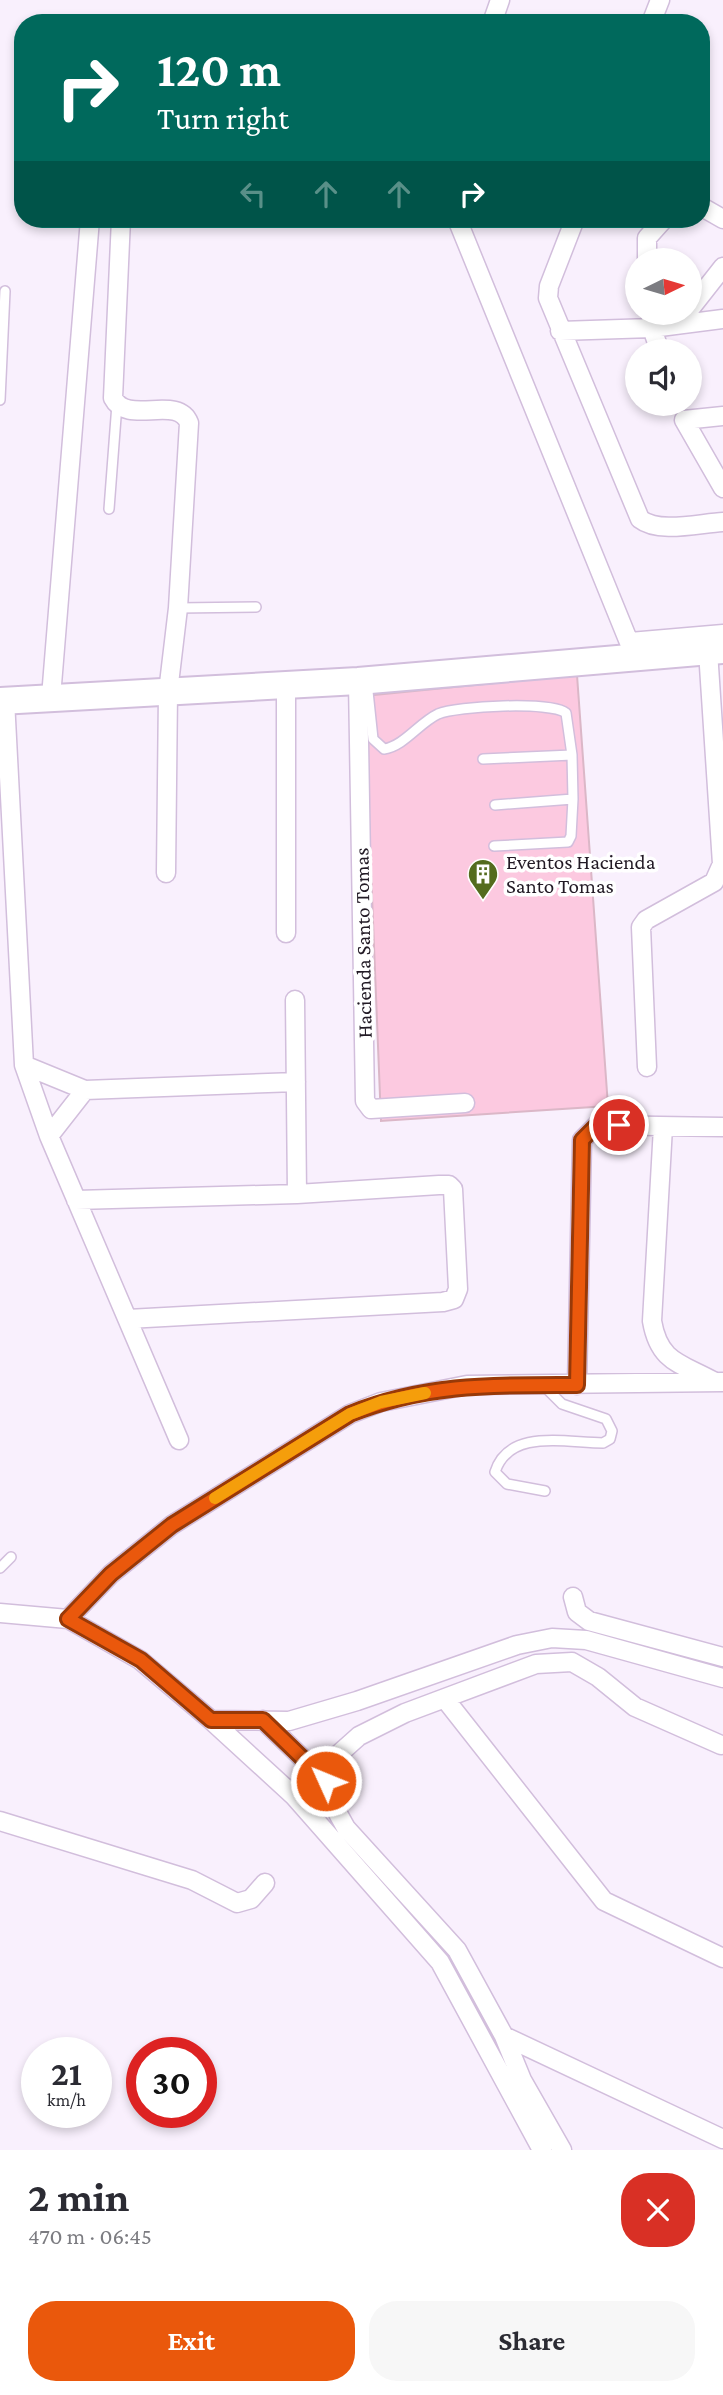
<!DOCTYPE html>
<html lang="en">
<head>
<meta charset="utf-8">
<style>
  body { margin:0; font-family:"Crimson Pro",serif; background:#f7f7f7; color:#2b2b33; height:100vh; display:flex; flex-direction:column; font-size:26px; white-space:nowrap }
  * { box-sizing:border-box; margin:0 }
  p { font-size:23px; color:#7c7c81 }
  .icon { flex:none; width:38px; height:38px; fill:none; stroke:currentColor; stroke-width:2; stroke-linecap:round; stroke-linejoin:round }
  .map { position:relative; height:2150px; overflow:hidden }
  .drawer { display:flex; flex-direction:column; background:#fff; flex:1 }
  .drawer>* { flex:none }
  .top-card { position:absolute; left:14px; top:14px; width:696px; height:214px; border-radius:28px; box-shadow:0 4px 10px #0003; background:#00695c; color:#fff; overflow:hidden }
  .needle { width:46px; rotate:85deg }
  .tools { position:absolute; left:625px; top:248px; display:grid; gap:14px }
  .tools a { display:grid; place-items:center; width:77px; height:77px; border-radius:50%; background:#fff; box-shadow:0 4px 10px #0003; font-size:35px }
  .speed { position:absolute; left:21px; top:2037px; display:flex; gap:14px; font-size:35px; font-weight:700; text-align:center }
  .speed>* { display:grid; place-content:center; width:91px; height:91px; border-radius:50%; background:#fff; box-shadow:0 4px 10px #0003; line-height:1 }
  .speed small { font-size:18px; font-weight:400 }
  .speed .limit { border:10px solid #d22; background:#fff; color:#111 }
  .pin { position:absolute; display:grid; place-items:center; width:60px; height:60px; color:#fff; margin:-30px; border:4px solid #fff; border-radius:50%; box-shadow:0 2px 7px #0007 }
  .me { position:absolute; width:77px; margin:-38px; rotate:314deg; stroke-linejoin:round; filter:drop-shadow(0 0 5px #0008) }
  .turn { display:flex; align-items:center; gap:24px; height:147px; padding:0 28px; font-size:32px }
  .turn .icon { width:91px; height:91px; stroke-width:2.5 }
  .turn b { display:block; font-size:49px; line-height:60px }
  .lanes { display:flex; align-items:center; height:66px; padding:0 28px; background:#0003; justify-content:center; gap:35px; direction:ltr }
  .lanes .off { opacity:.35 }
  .round { display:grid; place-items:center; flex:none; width:74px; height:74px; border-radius:28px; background:#f7f7f7 }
  .head { display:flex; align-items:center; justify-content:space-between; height:119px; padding:0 28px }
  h1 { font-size:42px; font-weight:700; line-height:52px }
  .cta { display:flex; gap:14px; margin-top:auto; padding:14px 28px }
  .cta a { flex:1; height:80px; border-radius:28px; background:#ea580c; color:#fff; font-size:28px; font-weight:700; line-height:80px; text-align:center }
  .cta a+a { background:#f7f7f7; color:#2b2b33 }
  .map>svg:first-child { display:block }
</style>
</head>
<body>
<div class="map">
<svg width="723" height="2150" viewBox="0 0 723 2150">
  <rect width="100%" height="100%" fill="#f9f0fd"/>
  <path fill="#fcc9e0" stroke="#dbb7c7" stroke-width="2" d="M577,675L608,1106L381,1121L364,696Z"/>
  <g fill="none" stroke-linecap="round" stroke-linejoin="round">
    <g stroke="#d2bedc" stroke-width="12">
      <path id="lane" d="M0,400L5,291
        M109,509L117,404
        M178,608L256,607
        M367,682L373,739L384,749C404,746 419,723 438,714C457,706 551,701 566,713L572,755L483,759
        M495,805L573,799L572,755
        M494,846L568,842L571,836L573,799
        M543,1385L562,1404L606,1419L612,1431L610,1439L603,1443C566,1443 509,1428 495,1472L507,1484L545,1491
        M0,1568L11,1557"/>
    </g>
    <g stroke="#d2bedc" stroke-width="21">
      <path id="street" d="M492,23L500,0
        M651,23L660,0
        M702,207L723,219
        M121,219L113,398C127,426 178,394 189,423L178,608L168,692L166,873
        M457,219L635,657
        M575,219L549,286L548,298L640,519C659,534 700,523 723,522
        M647,261V238L664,219
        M690,309L723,267
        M651,313L652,328L660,352
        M560,331L652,328L723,319
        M723,416L684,420L723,488
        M630,642L723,634
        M358,681L365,1101L371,1109L465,1103
        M286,685V933
        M51,697L90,219
        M5,700L24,1065L49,1136L179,1440
        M295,1000L297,1194
        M24,1065L85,1090L296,1082
        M647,1067L641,927L646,920L714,882L722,864L708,651
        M663,1127L652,1321C659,1362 680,1363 713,1381
        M49,1136L85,1090
        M76,1200L297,1194L439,1185H449L453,1189L458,1289L454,1299L443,1302L128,1319
        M577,1385L582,1140L597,1125L723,1127
        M573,1597L577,1612L589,1621L723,1657
        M0,1613L68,1619L140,1660L211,1720L289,1721L357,1701L517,1645L552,1638L586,1640L723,1678
        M68,1619L111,1574L172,1525L350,1414L381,1402L467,1385L723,1382
        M445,1699L604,1901L723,1958
        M211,1720L294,1796L440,1962L542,2150
        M263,1720L326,1781
        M721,1745L635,1707L598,1677L572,1662L536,1664L405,1713L359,1736L331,1761L326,1781L331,1801L346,1828L457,1950L504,2036L723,2139
        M0,1821L192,1880L237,1903L251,1899L265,1883
        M504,2036L522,2080L562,2150"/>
    </g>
    <g stroke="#d2bedc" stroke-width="30">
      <path id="secondary" d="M0,701L358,681L723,650"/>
    </g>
    <use href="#lane" stroke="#fff" stroke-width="9"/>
    <use href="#street" stroke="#fff" stroke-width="18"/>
    <use href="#secondary" stroke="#fff" stroke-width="26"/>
  </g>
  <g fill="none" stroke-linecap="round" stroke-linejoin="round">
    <g stroke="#983908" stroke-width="18">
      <path id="route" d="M326,1781L263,1720H211L141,1660L68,1619L111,1574L172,1525L350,1414C427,1383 495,1385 577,1385L582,1140L597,1125H619"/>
    </g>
    <use href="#route" stroke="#ea580c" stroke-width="12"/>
    <path stroke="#f59e0b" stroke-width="12" d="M215,1498L350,1414L381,1402L425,1393"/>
  </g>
  <defs>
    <g id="building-pin" transform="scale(1.575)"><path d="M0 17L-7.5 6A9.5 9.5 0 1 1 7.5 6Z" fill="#546c1e" stroke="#fff"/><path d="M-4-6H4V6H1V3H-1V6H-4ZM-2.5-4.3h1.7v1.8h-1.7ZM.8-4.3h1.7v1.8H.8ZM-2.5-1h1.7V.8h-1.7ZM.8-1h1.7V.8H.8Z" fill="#fff"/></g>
  </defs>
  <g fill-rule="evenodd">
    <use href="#building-pin" x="483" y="874"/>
  </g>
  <g text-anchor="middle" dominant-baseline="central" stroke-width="7" stroke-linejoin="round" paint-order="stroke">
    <g font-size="21" fill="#221a25" stroke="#fff" text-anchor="start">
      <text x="506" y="862">Eventos Hacienda<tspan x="506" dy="24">Santo Tomas</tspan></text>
    </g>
    <g font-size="21" fill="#221a25" stroke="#fff">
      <text transform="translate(363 943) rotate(-91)">Hacienda Santo Tomas</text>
    </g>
  </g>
</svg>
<div class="tools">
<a><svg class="needle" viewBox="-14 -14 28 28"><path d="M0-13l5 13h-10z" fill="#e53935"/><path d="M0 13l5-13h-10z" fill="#7c7c81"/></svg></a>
<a><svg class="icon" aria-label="sound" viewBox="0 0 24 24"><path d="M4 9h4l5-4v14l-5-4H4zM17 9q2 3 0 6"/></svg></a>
</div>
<div class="speed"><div>21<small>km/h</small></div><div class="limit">30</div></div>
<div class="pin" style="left:619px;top:1125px;background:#d93025"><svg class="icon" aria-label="arrive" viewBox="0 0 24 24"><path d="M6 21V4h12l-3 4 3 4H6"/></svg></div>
<svg class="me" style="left:326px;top:1781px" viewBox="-20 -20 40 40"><circle r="17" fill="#ea580c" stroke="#fff" stroke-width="3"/><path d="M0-11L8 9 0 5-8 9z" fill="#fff"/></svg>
<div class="top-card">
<div class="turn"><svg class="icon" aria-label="right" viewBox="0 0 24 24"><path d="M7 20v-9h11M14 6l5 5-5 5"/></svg><div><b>120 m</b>Turn right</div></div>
<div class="lanes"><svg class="icon off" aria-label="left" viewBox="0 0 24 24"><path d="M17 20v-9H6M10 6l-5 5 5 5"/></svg><svg class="icon off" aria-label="ahead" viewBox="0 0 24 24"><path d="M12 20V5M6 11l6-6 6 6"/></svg><svg class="icon off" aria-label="ahead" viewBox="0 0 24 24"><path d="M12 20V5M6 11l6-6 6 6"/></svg><svg class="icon" aria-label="right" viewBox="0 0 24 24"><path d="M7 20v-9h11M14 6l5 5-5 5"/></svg></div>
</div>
</div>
<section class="drawer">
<div class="head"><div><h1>2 min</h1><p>470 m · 06:45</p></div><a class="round" style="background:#d93025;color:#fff"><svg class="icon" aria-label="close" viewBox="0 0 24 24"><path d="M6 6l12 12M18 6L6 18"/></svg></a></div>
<div class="cta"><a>Exit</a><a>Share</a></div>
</section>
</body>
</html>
